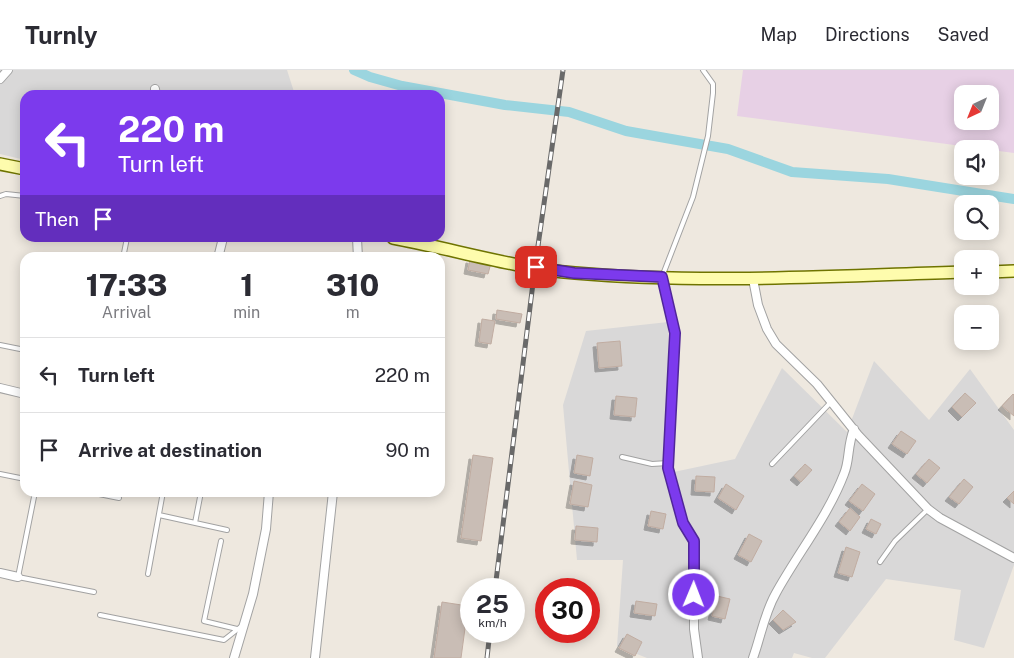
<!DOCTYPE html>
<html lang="en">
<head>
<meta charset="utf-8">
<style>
  body { margin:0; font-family:"Public Sans",sans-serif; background:#f2f2f3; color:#2b2b33; height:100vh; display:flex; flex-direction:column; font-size:19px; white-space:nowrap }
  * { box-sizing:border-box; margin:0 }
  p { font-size:16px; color:#7c7c81 }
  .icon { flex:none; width:28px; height:28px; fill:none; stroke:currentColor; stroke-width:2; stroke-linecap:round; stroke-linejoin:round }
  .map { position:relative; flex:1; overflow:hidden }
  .drawer { position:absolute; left:20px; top:182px; width:425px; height:245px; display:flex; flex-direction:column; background:#fff; border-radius:15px; box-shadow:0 2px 12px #0003 }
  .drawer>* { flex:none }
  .hud { position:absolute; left:20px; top:20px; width:425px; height:152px; border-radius:15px; box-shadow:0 2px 12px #0003; background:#7c3aed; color:#fff; overflow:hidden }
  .needle { width:32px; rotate:223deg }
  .tools { position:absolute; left:954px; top:15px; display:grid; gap:10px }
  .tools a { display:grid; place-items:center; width:45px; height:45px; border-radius:10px; background:#fff; box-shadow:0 2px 12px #0003; font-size:25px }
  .speed { position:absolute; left:460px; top:508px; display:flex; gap:10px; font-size:25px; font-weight:700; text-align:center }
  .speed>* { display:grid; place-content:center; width:65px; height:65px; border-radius:50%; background:#fff; box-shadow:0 2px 12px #0003; line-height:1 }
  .speed small { font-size:12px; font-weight:400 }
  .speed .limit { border:8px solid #d22; background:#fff; color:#111 }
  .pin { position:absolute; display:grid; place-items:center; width:42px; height:42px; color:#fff; margin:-21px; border-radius:10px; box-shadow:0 2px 8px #0006 }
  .me { position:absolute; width:55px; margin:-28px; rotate:1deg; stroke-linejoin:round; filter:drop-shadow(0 0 4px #0008) }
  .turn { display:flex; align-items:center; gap:18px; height:105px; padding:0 15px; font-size:22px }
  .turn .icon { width:65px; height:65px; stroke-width:2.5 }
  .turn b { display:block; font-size:35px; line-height:42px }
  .then { display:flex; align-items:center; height:48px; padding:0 15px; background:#0003; gap:10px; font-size:19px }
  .eta { display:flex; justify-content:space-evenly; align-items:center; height:85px; text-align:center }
  .eta b { font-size:30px; font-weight:800; line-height:35px }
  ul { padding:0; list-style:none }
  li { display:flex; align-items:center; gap:15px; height:75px; padding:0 15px; border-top:1px solid #e1e1e2 }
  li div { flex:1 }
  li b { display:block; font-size:19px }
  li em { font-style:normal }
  header { display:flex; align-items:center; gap:30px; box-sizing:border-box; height:70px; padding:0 25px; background:#fff; border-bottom:1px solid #e1e1e2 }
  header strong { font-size:24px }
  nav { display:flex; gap:28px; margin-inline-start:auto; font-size:18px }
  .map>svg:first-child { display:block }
</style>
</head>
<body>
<header>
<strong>Turnly</strong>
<nav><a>Map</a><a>Directions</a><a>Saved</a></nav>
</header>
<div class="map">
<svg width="1014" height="588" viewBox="0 0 1014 588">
  <defs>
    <filter id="shadow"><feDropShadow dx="-4" dy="4" stdDeviation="0" flood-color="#0004"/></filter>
  </defs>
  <rect width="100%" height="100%" fill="#eee8df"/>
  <path fill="#d9d8d8" d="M0,0H287L295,25H25V90L0,84Z
    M668,252L669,403L735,389L782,298L847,362L874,291L929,350L970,299L1014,360V495L984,578L954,570L961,520L886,509L825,588H812L794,583L792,588H647L617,576L623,490H577L563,335L586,261Z"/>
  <path fill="#e7d0e5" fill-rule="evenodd" d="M743,0H1014V83L737,46ZM962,24H990V51H962Z"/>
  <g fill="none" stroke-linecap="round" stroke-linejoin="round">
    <path stroke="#9bd5df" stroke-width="10" d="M354,0L370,7L402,16L505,35L569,42L626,61L728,79L792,102L888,109L1014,129"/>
  </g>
  <path fill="#c9bdb5" stroke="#c0aca1" filter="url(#shadow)" d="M470,189L491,193L488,204L468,200Z
    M497,240L522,244L520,253L496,249Z
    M482,249L495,251L491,274L479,272Z
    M620,271L622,296L599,298L597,273Z
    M965,323L976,333L962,347L952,337Z
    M1013,324L1014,325V346L1002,336Z
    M616,326L637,328L635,347L614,345Z
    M901,361L916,371L907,384L892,374Z
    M473,385L493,388L481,471L461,468Z
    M577,385L593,388L590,406L574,403Z
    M929,389L940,398L927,413L916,404Z
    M805,394L812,400L801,412L794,406Z
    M696,406L715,407L714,422L695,421Z
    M964,409L973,417L959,434L949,427Z
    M574,411L592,415L588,437L570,434Z
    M726,414L744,426L736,440L718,428Z
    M862,414L875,424L863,441L849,431Z
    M1014,421V434L1007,428Z
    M850,438L860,447L850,461L839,452Z
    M651,441L666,444L663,459L648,456Z
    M871,449L881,454L876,464L866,459Z
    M576,456L598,458L597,472L575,470Z
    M749,464L762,471L751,492L738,485Z
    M846,477L860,482L852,507L838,503Z
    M717,526L730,529L725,549L712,546Z
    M636,531L657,534L655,546L634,543Z
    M442,532L468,536L461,588H434Z
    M783,540L796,552L783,560L773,550Z
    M627,564L642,572L635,586L619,578Z"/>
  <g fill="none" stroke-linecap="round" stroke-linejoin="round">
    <g stroke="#a2a2a2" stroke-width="6">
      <path id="lane" d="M0,126L6,124L25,126
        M123,188L127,168
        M662,207L693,127L708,66L713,23V14L703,0
        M0,275L25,280
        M622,387L652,394L668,393
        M772,394L831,332
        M0,404L25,409
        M35,422L18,507L94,522
        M89,422L119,428
        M159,445L227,460
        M195,453L201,422
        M221,471L204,551L237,559
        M880,492L895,471L928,439
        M148,504L163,422
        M100,545L224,570L243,555"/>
    </g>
    <g stroke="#a2a2a2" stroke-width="10">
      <path id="street" d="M0,9L8,0
        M155,19L156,25
        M357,168L358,188
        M218,188L223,168
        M662,207L675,263L668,398L683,453L694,471V559L698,588
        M753,209L758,235L767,259L776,274L817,314L858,365L928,439L940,448L1014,488
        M0,318L25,324
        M0,503L18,507
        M234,588L253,524L266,459L269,422
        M315,588L333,422
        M753,588C761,566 764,544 776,523C798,483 828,446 844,404C850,390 847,376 854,359"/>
    </g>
    <g stroke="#6f7400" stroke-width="14">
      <path id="secondary" d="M0,94L25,99
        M393,168C453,179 514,198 575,203C704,214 834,206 962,202
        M990,202L1014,201"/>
    </g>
    <use href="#lane" stroke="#fff" stroke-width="4"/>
    <use href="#street" stroke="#fff" stroke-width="8"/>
    <use href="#secondary" stroke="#fefcad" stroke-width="11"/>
    <g stroke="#696969" stroke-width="5">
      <path id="rail" d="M495,519L535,197L563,0
        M487,588L490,561"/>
    </g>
    <use href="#rail" stroke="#fff" stroke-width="3" stroke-dasharray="9" stroke-linecap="butt"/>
  </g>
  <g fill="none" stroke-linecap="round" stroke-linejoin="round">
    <g stroke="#51269a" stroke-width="12">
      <path id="route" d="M536,197L574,203L662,207L675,263L668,398L683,453L694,471V525"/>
    </g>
    <use href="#route" stroke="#7c3aed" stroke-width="9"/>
  </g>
</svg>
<div class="tools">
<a><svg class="needle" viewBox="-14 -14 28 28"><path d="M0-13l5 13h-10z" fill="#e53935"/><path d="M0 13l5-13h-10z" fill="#7c7c81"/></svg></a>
<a><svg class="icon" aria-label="sound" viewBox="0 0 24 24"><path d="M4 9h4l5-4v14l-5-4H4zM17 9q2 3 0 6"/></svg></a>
<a><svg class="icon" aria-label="search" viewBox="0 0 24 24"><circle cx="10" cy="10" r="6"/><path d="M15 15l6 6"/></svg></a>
<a>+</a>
<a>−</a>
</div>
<div class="speed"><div>25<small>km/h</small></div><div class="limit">30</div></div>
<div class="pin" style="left:536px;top:197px;background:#d93025"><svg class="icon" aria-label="arrive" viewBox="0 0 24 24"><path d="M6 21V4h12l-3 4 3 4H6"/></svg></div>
<svg class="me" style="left:694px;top:525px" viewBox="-20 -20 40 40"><circle r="17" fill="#7c3aed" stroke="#fff" stroke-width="3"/><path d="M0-11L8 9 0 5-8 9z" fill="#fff"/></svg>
<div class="hud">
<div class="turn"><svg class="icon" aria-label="left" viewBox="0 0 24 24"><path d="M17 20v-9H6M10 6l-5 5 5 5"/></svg><div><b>220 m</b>Turn left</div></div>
<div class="then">Then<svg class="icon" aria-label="arrive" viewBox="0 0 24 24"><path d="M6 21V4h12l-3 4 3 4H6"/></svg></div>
</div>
<section class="drawer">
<div class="eta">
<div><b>17:33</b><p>Arrival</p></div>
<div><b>1</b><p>min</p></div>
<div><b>310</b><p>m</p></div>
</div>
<ul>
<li><svg class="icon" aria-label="left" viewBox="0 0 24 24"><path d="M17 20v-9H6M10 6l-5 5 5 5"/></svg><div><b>Turn left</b></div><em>220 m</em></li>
<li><svg class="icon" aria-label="arrive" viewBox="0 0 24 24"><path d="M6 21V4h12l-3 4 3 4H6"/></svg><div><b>Arrive at destination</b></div><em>90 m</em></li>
</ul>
</section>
</div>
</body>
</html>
